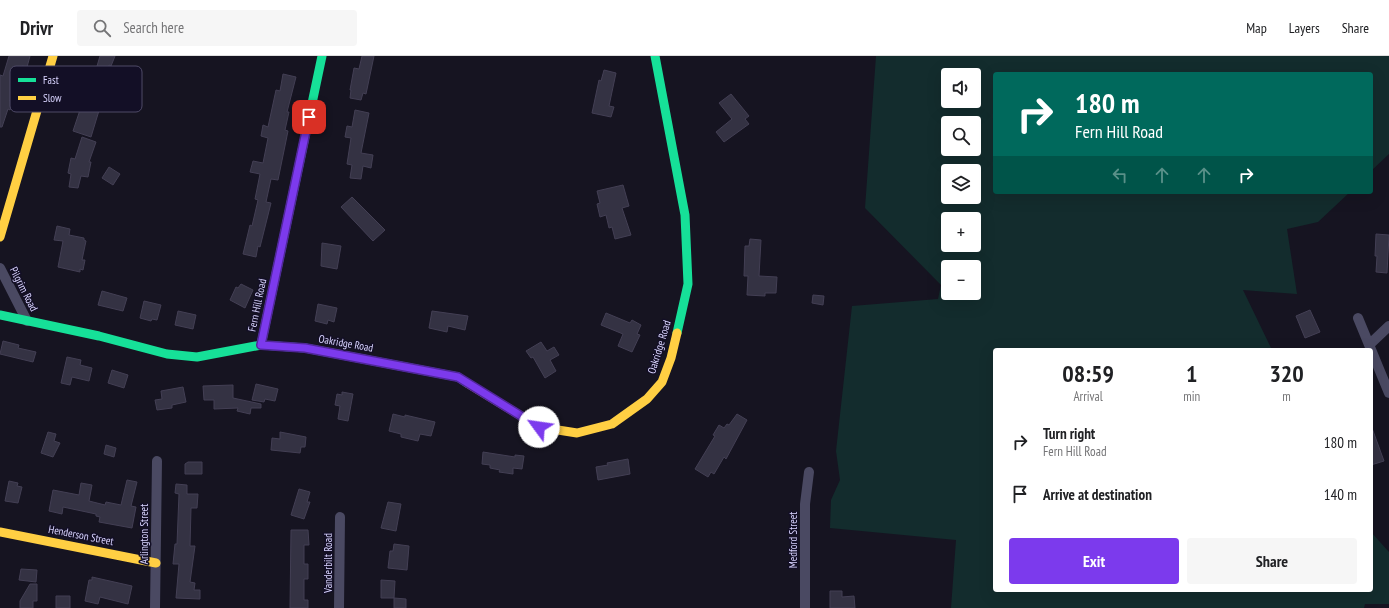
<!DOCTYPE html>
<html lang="en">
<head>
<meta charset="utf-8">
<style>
  body { margin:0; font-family:"PT Sans Narrow",sans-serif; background:#f6f6f6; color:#202124; height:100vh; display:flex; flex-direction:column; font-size:15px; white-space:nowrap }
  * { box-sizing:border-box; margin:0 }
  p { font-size:13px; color:#757577 }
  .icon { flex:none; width:22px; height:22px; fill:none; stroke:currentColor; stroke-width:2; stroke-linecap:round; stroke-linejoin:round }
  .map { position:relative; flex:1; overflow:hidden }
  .panel { position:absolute; left:993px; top:292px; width:380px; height:244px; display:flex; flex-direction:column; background:#fff; border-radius:4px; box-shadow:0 4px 16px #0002 }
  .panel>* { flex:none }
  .hud { position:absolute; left:993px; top:16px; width:380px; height:122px; border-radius:4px; box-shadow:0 4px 16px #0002; background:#00695c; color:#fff; overflow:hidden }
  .fabs { position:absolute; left:941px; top:12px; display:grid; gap:8px }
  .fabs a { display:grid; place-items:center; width:40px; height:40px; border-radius:4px; background:#fff; box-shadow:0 4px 16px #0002; font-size:20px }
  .pin { position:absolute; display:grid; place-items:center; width:34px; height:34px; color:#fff; margin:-17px; border-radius:8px; box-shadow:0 2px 6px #0006 }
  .me { position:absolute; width:44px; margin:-22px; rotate:301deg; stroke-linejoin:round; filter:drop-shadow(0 0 3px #0008) }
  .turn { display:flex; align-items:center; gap:14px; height:84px; padding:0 16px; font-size:18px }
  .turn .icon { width:52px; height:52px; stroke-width:2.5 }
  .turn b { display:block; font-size:28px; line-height:34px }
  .lanes { display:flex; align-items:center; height:38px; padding:0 16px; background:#0003; justify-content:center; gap:20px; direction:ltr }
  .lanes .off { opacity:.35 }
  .eta { display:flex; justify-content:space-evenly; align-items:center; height:68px; text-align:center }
  .eta b { font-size:24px; font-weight:700; line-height:28px }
  .primary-button { display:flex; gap:8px; margin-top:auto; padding:8px 16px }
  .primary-button a { flex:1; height:46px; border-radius:4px; background:#7c3aed; color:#fff; font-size:16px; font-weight:700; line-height:46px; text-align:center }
  .primary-button a+a { background:#f6f6f6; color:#202124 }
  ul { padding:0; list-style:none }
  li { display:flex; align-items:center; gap:12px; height:52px; padding:0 16px }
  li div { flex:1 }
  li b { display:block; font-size:15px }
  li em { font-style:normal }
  header { display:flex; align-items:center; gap:24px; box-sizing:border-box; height:56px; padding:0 20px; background:#fff; border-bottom:1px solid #e0e0e0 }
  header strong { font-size:19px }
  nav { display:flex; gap:22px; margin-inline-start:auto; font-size:14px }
  .search { width:280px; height:36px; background:#f6f6f6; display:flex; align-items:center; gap:10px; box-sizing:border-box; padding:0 14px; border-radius:4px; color:#757577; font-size:15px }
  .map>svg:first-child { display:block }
</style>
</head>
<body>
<header>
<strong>Drivr</strong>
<div class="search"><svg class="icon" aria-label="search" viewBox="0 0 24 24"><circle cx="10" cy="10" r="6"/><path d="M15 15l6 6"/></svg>Search here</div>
<nav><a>Map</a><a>Layers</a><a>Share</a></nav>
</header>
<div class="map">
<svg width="1389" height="552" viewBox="0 0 1389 552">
  <rect width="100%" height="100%" fill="#161421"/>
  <path fill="#132c2d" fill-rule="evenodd" d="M876,0H1389V98L1371,115V18H995V136H1350L1318,166L1287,173L1297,238L1243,234L1272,294H995V534H1371V476L1389,496V548H1365L1364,552H951L956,484L830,472L831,444L840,424L836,395L852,250L938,243L941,229L865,152ZM948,19H974V45H948ZM948,67H974V93H948ZM948,115H974V141H948ZM948,163H974V189H948ZM948,211H974V237H948Z"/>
  <path fill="#343243" stroke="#433f54" d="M9,0H30L27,11L22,10L10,45H13L10,54L8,53L2,71H0V19L3,20Z
    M100,0H115L111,10L109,9L102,34L101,37L104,38L91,81L73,75L84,42L64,36L66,30L82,33L85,24L92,27Z
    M362,0H374L366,38L363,37L361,44L350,42L351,34H350L354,12L359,13Z
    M604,14L616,17L609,50L614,51L611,61L592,57L599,24L601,25Z
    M283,18L296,21L287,56H289L285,74L288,75L278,124L271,123L266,146L271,147L260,191L258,190L256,201L243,198L250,169L252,170L258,144L255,143L260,118L250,116L253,105L263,107L268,82L261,80L263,69L268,71L276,34L280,35Z
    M731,38L749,60L745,63L749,68L724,86L716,76L732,63L719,47Z
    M355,54L369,57L361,97L373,99L371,112L363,110L361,123L350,122L352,109L347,108L351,82L345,81L347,70L352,71Z
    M82,81L96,86L89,106H91L88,121L81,120L78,132L69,131L71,118L68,117L71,102L75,103Z
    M109,111L120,118L113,129L102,122Z
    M623,129L629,150L622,152L631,179L615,183L612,171L609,172L606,159L600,161L597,148L600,147L597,135Z
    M352,141L385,174L373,185L341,151Z
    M57,170L70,173L69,179L84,182V184L86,185L82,204H85L83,214L80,213V216L58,211L63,185L54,184Z
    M1376,178L1389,179L1387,217L1376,216L1377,200H1375Z
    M750,183L761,184L759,220L777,221L776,237H765V240L747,239L748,220H744L745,190H749Z
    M322,187L341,190L337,213L321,210Z
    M241,228L253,234L245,252L230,244L236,231L238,232Z
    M102,235L127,242L123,255L98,249Z
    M813,239L824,240L823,249L812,247Z
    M144,245L161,249L157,264L152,263L151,265L140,262Z
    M318,248L337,252L334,266L328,264L327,268L315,265Z
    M1310,254L1320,276L1305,282L1296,260Z
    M178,255L196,259L193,273L175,269Z
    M432,255L468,260L465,274L448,270L447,276L429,272Z
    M606,257L630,267L632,264L641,269L637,278L640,279L632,296L618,290L623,278L601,269Z
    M3,285L19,289L18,292L36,296L33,306L0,298Z
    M541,286L547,295L554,291L559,299L550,304L556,315L545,322L533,301L531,302L526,295Z
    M67,301L81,304L80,309L92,312L89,325L72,321L70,329L61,327Z
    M112,314L128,319L124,332L108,327Z
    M256,328L278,333L275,345L265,343L264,346L252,344Z
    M233,329V342L261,348V352H251L250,358L237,355L238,352L214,353V344H204L203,330Z
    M183,331L186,346L172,349V352L157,354L155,344L162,343L161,335Z
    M342,336L353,338L348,365L338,363L340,350L335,349L337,338L342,339Z
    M393,358L405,361V359L435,366L431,380L420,378L418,385L401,381V378L389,375Z
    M737,358L747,364L726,403L724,401L714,418L711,416L708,421L695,413L715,380L713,379L719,369L724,372L727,368L729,369Z
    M1371,372H1372L1384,405L1371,409Z
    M48,376L56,378L54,385L60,387L53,401L41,397Z
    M280,376L306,381L305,391H301L300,397L271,394L272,382L280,383Z
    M106,389L116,392L114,401L104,398Z
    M483,396L515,401V399L524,400L522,413L513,412V418L499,416L500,414L490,412V409L482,408Z
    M628,403L630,418L598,424L596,411L608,409L607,407Z
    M188,406H202V418H185V408Z
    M127,424L137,426L131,450L136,451L132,472L99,466L100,461L96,460V458L63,451L62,458L49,455L53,434L79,439L81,427L92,429L89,445L105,449L106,446L121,449Z
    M9,425L18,427L17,430L22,431L18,447L5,445Z
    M176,428L187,429V438H198L197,452H191L190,490H195L190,526L195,527L194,534H200V543L176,542L179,508H173L175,488H177L179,438L175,437Z
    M299,433L310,436L307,446H310L304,463L291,459Z
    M388,446L401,448L396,475L381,472Z
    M291,474H308L309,489H304V508H308V523H304V544H308V552H290Z
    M394,488L409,490L407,514L388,512L390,495H393Z
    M21,513L37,514L36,526L19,524Z
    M92,521L132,530L128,548L100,541L98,548L85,545L89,524H92Z
    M381,524L395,525L394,542L406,543V552H394V542H381Z
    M30,528H37V545H33V552H20V545Z
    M830,535H842V541L854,540L855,552H830Z
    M56,540H70V552H56Z"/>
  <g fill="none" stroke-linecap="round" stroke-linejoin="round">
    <path stroke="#4a4962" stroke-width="10" d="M0,212L27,265
      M1358,262L1389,337
      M1370,288L1389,270
      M155,552L157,405
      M339,552L340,461
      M805,552V448L809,416"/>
    <path stroke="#16e098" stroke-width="9" d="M655,0L685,159L688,228L677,277
      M0,259L99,280L167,298L197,301L261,289L305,292L458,321L467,327
      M261,289L322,0"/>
    <path stroke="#ffcf43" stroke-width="9" d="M0,181L53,0
      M467,327L539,371L577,377L612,368L647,343L662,326L671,302L677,277
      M0,476L156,507"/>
  </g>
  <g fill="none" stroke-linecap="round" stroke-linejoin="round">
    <g stroke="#51269a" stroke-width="10">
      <path id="route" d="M309,61L261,289L305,292L458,321L539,371"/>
    </g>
    <use href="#route" stroke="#7c3aed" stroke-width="7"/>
  </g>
  <g text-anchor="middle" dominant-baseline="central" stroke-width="3" stroke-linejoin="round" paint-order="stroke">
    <g font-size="11" fill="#d9d4ff" stroke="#130f26">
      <text transform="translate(24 233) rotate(63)">Pilgrim Road</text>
      <text transform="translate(257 249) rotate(-78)">Fern Hill Road</text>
      <text transform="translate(346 287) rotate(10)">Oakridge Road</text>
      <text transform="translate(659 291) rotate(-73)">Oakridge Road</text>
      <text transform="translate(144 478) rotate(-90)">Arlington Street</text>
      <text transform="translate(81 479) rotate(11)">Henderson Street</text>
      <text transform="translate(793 484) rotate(-90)">Medford Street</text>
      <text transform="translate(328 507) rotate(-90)">Vanderbilt Road</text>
    </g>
  </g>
  <rect x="10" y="10" width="132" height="46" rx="6" fill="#130f26" stroke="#4e4a67" stroke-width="1"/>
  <rect x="18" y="22" width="18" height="4" fill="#16e098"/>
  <rect x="18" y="40" width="18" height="4" fill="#ffcf43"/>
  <g font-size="11" fill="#d9d4ff">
    <text x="43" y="28">Fast</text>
    <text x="43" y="46">Slow</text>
  </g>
</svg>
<div class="fabs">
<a><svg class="icon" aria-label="sound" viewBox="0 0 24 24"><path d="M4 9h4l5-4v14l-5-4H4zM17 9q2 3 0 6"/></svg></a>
<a><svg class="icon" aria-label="search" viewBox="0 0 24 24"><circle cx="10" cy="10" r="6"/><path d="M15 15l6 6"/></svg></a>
<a><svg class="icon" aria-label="layers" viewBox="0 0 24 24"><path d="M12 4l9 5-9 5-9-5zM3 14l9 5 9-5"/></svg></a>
<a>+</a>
<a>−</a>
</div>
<div class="pin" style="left:309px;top:61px;background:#d93025"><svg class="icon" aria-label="arrive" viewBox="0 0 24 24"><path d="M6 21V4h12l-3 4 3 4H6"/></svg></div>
<svg class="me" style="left:539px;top:371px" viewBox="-20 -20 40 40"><circle r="19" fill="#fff"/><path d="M0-13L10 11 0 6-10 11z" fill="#7c3aed"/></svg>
<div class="hud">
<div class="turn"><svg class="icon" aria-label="right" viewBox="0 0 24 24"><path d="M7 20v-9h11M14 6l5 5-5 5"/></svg><div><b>180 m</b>Fern Hill Road</div></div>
<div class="lanes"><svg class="icon off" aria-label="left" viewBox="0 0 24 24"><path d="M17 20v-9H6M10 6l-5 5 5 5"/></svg><svg class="icon off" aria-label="ahead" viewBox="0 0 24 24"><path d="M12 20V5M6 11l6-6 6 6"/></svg><svg class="icon off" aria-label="ahead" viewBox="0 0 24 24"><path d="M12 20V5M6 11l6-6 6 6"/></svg><svg class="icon" aria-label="right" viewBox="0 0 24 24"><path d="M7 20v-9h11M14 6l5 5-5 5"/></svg></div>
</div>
<section class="panel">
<div class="eta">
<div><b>08:59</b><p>Arrival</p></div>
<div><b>1</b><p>min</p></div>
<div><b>320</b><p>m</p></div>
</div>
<ul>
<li><svg class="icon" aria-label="right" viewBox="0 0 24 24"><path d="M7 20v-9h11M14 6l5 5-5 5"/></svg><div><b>Turn right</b><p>Fern Hill Road</p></div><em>180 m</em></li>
<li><svg class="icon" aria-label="arrive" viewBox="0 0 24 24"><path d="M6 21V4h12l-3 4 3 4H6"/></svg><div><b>Arrive at destination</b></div><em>140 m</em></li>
</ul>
<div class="primary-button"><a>Exit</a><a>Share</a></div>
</section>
</div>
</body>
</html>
